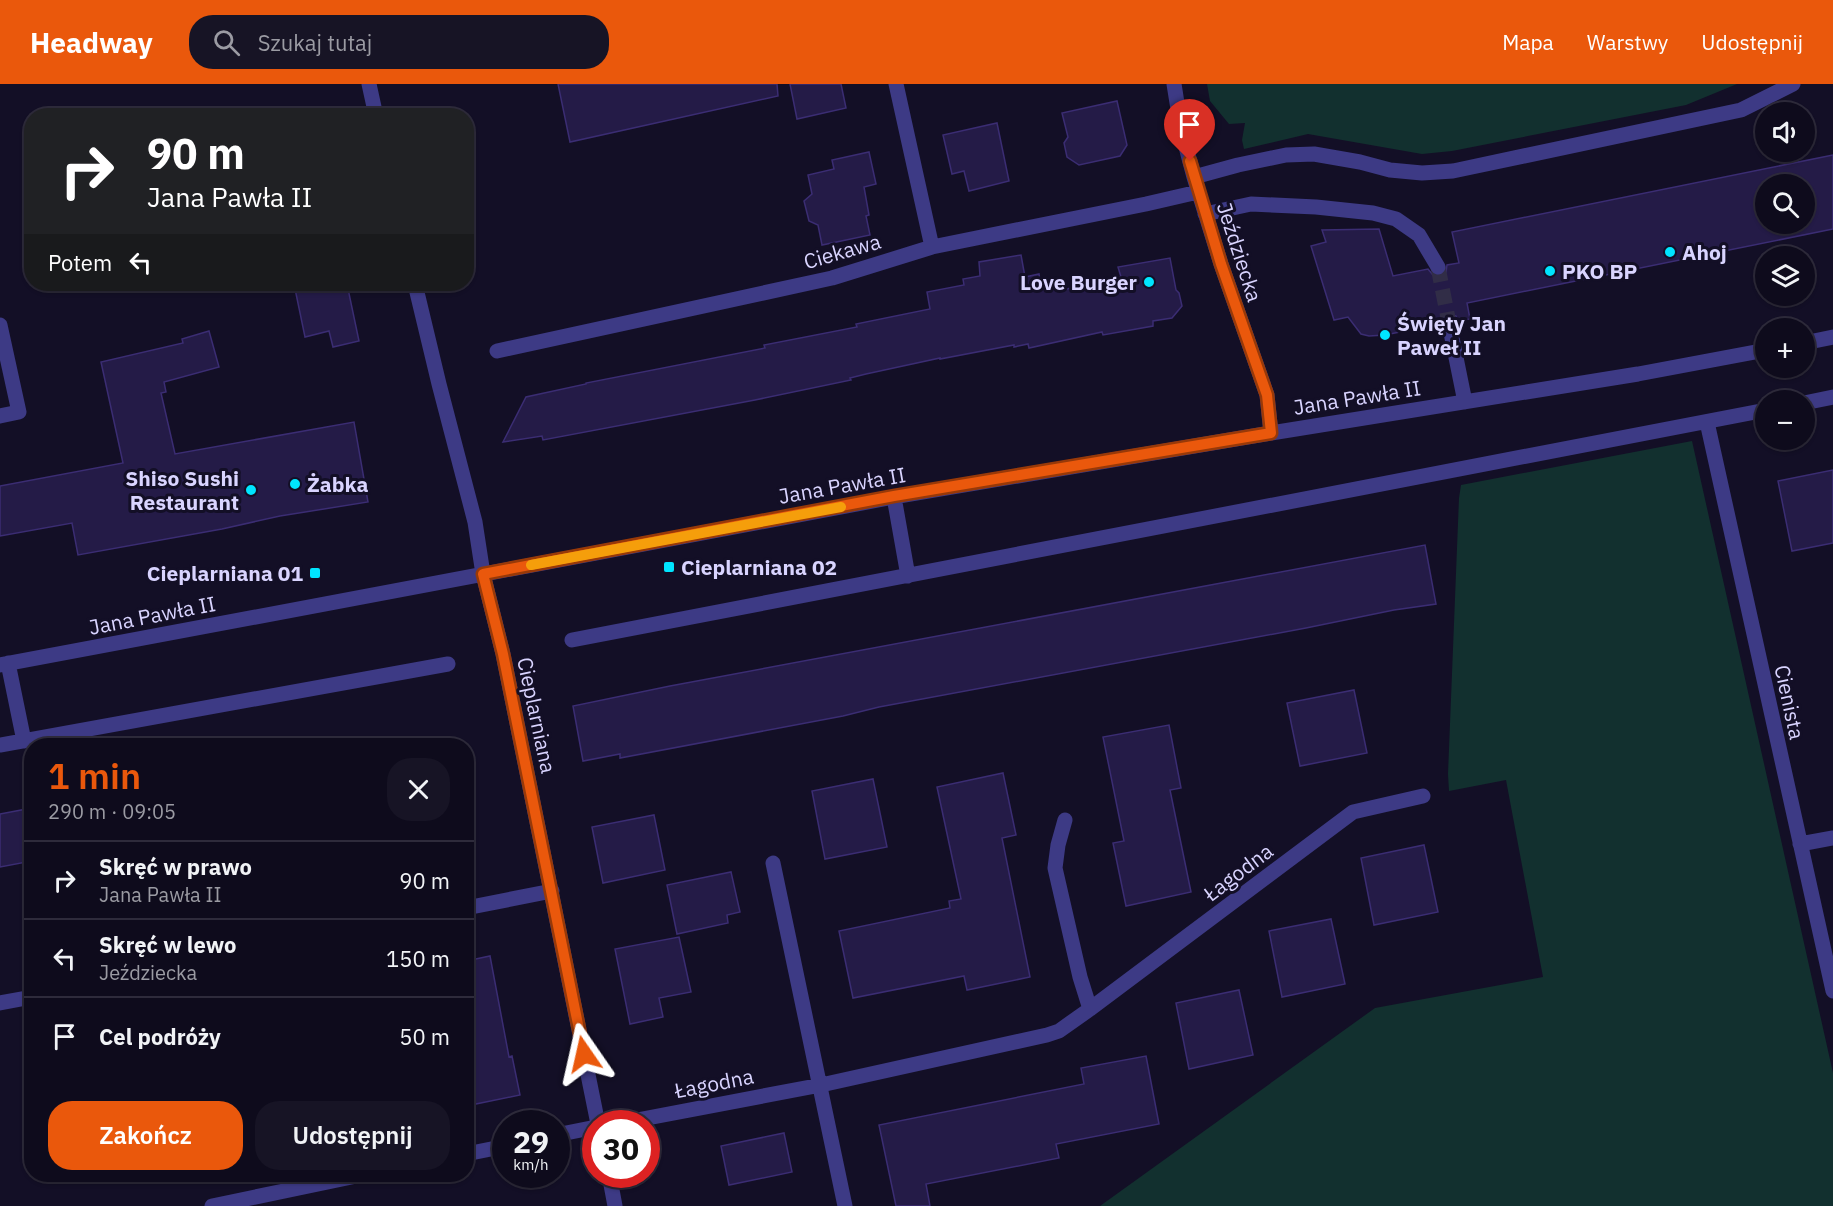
<!DOCTYPE html>
<html lang="pl">
<head>
<meta charset="utf-8">
<style>
  body { margin:0; font-family:"IBM Plex Sans",sans-serif; background:#171425; color:#f1f3f6; height:100vh; display:flex; flex-direction:column; font-size:22px; white-space:nowrap }
  * { box-sizing:border-box; margin:0 }
  p { font-size:20px; color:#9b9ba3 }
  .icon { flex:none; width:33px; height:33px; fill:none; stroke:currentColor; stroke-width:2; stroke-linecap:round; stroke-linejoin:round }
  .map { position:relative; flex:1; overflow:hidden }
  .sheet { position:absolute; left:24px; top:654px; width:450px; height:444px; display:flex; flex-direction:column; background:#0e0b1c; border-radius:24px; box-shadow:0 2px 4px #0004,0 0 0 2px #2e2b3b }
  .sheet>* { flex:none }
  .guide { position:absolute; left:24px; top:24px; width:450px; height:183px; border-radius:24px; box-shadow:0 2px 4px #0004,0 0 0 2px #2e2b3b; background:#202124; color:#fff; overflow:hidden }
  .buttons { position:absolute; left:1755px; top:18px; display:grid; gap:12px }
  .buttons a { display:grid; place-items:center; width:60px; height:60px; border-radius:50%; background:#0e0b1c; box-shadow:0 2px 4px #0004,0 0 0 2px #2e2b3b; font-size:30px }
  .speed { position:absolute; left:492px; top:1026px; display:flex; gap:12px; font-size:30px; font-weight:700; text-align:center }
  .speed>* { display:grid; place-content:center; width:78px; height:78px; border-radius:50%; background:#0e0b1c; box-shadow:0 2px 4px #0004,0 0 0 2px #2e2b3b; line-height:1 }
  .speed small { font-size:15px; font-weight:400 }
  .speed .limit { border:9px solid #d22; background:#fff; color:#111 }
  .pin { position:absolute; display:grid; place-items:center; width:51px; height:51px; color:#fff; margin:-62px -26px; border-radius:50% 50% 50% 0; rotate:-45deg; box-shadow:0 0 6px #0007 }
  .pin .icon { rotate:45deg }
  .me { position:absolute; width:66px; margin:-33px; rotate:349deg; stroke-linejoin:round; filter:drop-shadow(0 0 4px #0008) }
  .turn { display:flex; align-items:center; gap:21px; height:126px; padding:0 24px; font-size:27px }
  .turn .icon { width:78px; height:78px; stroke-width:2.5 }
  .turn b { display:block; font-size:42px; line-height:51px }
  .then { display:flex; align-items:center; height:57px; padding:0 24px; background:#0003; gap:12px; font-size:22px }
  .round { display:grid; place-items:center; flex:none; width:63px; height:63px; border-radius:24px; background:#171425 }
  .head { display:flex; align-items:center; justify-content:space-between; height:102px; padding:0 24px }
  h1 { font-size:36px; font-weight:600; line-height:45px; color:#ea580c }
  .primary-button { display:flex; gap:12px; margin-top:auto; padding:12px 24px }
  .primary-button a { flex:1; height:69px; border-radius:24px; background:#ea580c; color:#fff; font-size:24px; font-weight:600; line-height:69px; text-align:center }
  .primary-button a+a { background:#171425; color:#f1f3f6 }
  ul { padding:0; list-style:none }
  li { display:flex; align-items:center; gap:18px; height:78px; padding:0 24px; border-top:2px solid #2e2b3b }
  li div { flex:1 }
  li b { display:block; font-size:22px }
  li em { font-style:normal }
  header { display:flex; align-items:center; gap:36px; box-sizing:border-box; height:84px; padding:0 30px; background:#ea580c; color:#fff }
  header strong { font-size:28px }
  nav { display:flex; gap:33px; margin-inline-start:auto; font-size:21px }
  .search { width:420px; height:54px; background:#171425; display:flex; align-items:center; gap:15px; box-sizing:border-box; padding:0 21px; border-radius:24px; color:#9b9ba3; font-size:22px }
  .map>svg:first-child { display:block }
</style>
</head>
<body>
<header>
<strong>Headway</strong>
<div class="search"><svg class="icon" aria-label="search" viewBox="0 0 24 24"><circle cx="10" cy="10" r="6"/><path d="M15 15l6 6"/></svg>Szukaj tutaj</div>
<nav><a>Mapa</a><a>Warstwy</a><a>Udostępnij</a></nav>
</header>
<div class="map">
<svg width="1833" height="1122" viewBox="0 0 1833 1122">
  <rect width="100%" height="100%" fill="#130f26"/>
  <path fill="#12302f" d="M1207,0H1737L1686,21L1452,67L1422,70L1308,50L1244,65L1242,56L1245,39L1229,40L1210,17Z
    M1692,357L1833,989V1122H1100L1375,924L1543,893L1506,696L1449,707L1448,690L1459,414L1461,401Z"/>
  <path fill="#241b47" stroke="#3b2d73" stroke-width="1.5" fill-rule="evenodd" d="M558,0H777L778,12L570,58Z
    M790,0H841L846,24L797,35Z
    M1117,17L1127,61L1120,72L1079,81L1067,73L1064,59L1068,53L1062,29Z
    M997,39L1009,97L969,107L964,87L952,90L943,51Z
    M869,68L876,100L864,103L869,131L866,132L870,151L822,161L818,141L809,137L804,117L812,110L808,91L834,85L832,76Z
    M1833,71V145L1467,219L1470,235L1458,237L1456,232L1448,229L1442,232L1439,240L1385,251L1369,252L1361,250L1348,233L1334,236L1311,162L1326,158L1322,146L1379,145L1393,192L1428,185L1433,191L1439,193L1446,188L1447,181L1459,179L1452,148ZM1766,100H1804V140H1766Z
    M1021,171L1025,193L1039,190L1041,204L1061,200L1062,206L1121,193L1118,183L1170,174L1176,206L1179,209L1182,222L1172,234L1153,237V242L1103,251L1102,248L1029,264L1028,260L1014,263V261L940,275V274L866,290L850,294L851,296L755,316L543,356L542,352L503,358L526,313L586,300V299L765,264L764,261L857,243L856,240L930,225L927,208L964,201L963,195L980,192L979,178Z
    M294,200H347L359,257L333,263L329,247L305,253Z
    M209,247L219,283L164,298L166,308L161,309L175,370L354,338L368,418L280,432L222,445L78,471L72,439L0,452V402L123,379L101,278L183,259L182,255Z
    M1833,386V459L1792,467L1778,397Z
    M1425,461L1436,520L1394,526L1306,544L879,623L843,632L620,674V670L583,677L573,622L670,602Z
    M1354,606L1367,669L1300,682L1287,619Z
    M1169,641L1181,704L1170,706L1191,808L1126,822L1113,759L1124,757L1103,653Z
    M1003,689L1016,751L1002,754L1030,893L967,906L964,892L853,914L839,847L950,824L949,817L961,815L937,703Z
    M873,695L887,763L825,775L812,707Z
    M32,724V777L0,783V730Z
    M654,731L665,786L603,799L592,743Z
    M1424,761L1438,828L1374,841L1361,774Z
    M731,788L740,828L727,831L728,839L677,850L667,801Z
    M1331,835L1345,900L1282,913L1269,847Z
    M679,853L691,908L659,914L663,933L630,940L615,865Z
    M490,872L509,973L512,972L520,1011L466,1022V877Z
    M1239,906L1253,971L1189,985L1176,919Z
    M1146,972L1159,1040L1056,1060L1059,1074L926,1100L930,1122H896L879,1041L1084,1000L1081,984Z
    M784,1049L792,1088L729,1101L721,1062Z"/>
  <g fill="none" stroke-linecap="round" stroke-linejoin="round">
    <path stroke="#312d47" stroke-width="15" stroke-dasharray="15 8" stroke-linecap="butt" d="M1438,183L1449,239"/>
    <path stroke="#3d3a85" stroke-width="15" d="M369,0L376,32
      M896,0L932,163
      M1174,0L1181,44L1194,93L1221,180L1267,311L1271,349
      M1194,93L1238,81L1286,71L1314,70L1360,78L1390,86L1422,89L1453,87L1741,26L1793,0
      M1205,130L1251,120L1316,123L1373,129L1396,135L1419,151L1438,183
      M415,200L439,300L475,438L483,490L503,570L598,1040
      M1449,239L1465,318
      M0,241L19,328L0,332
      M1804,259L1833,253
      M497,267L832,194L932,163L1146,120L1198,108
      M1804,319L1833,313
      M1707,338L1833,907
      M894,413L908,492
      M572,556L1766,326
      M8,579L24,657
      M0,581L894,413L1271,349L1638,290L1766,266
      M0,661L448,580
      M1065,736L1058,761L1055,784L1080,893L1090,925
      M1800,760L1833,754
      M773,779L845,1122
      M466,824L552,807
      M0,919L32,913
      M616,1040L821,1001L1047,951L1059,947L1090,925L1353,728L1423,712
      M556,1051L596,1043
      M466,1070L506,1062
      M609,1090L615,1122
      M212,1122L366,1090"/>
  </g>
  <g fill="none" stroke-linecap="round" stroke-linejoin="round">
    <g stroke="#983908" stroke-width="15">
      <path id="route" d="M584,970L503,570L483,490L894,412L1271,349L1267,311L1221,180L1190,77"/>
    </g>
    <use href="#route" stroke="#ea580c" stroke-width="10"/>
    <path stroke="#f59e0b" stroke-width="10" d="M531,481L841,423"/>
  </g>
  <g fill="#00e5ff" stroke="#130f26" stroke-width="2">
    <circle cx="1670" cy="168" r="6"/>
    <circle cx="1550" cy="187" r="6"/>
    <circle cx="1149" cy="198" r="6"/>
    <circle cx="1385" cy="251" r="6"/>
    <circle cx="295" cy="400" r="6"/>
    <circle cx="251" cy="406" r="6"/>
    <rect x="663" y="477" width="12" height="12" rx="3"/>
    <rect x="309" y="483" width="12" height="12" rx="3"/>
  </g>
  <g text-anchor="middle" dominant-baseline="central" stroke-width="6" stroke-linejoin="round" paint-order="stroke">
    <g font-size="21" fill="#d9d4ff" stroke="#130f26">
      <text transform="translate(842 167) rotate(-16)">Ciekawa</text>
      <text transform="translate(1240 168) rotate(72)">Jeździecka</text>
      <text transform="translate(1357 313) rotate(-9)">Jana Pawła II</text>
      <text transform="translate(842 401) rotate(-10)">Jana Pawła II</text>
      <text transform="translate(152 531) rotate(-11)">Jana Pawła II</text>
      <text transform="translate(1790 618) rotate(78)">Cienista</text>
      <text transform="translate(537 631) rotate(78)">Cieplarniana</text>
      <text transform="translate(1238 788) rotate(-37)">Łagodna</text>
      <text transform="translate(714 999) rotate(-11)">Łagodna</text>
    </g>
    <g font-size="21" font-weight="bold" fill="#d9d4ff" stroke="#130f26" text-anchor="start">
      <text x="1682" y="168">Ahoj</text>
      <text x="1562" y="187">PKO BP</text>
      <text x="1137" y="198" text-anchor="end">Love Burger</text>
      <text x="1397" y="239">Święty Jan<tspan x="1397" dy="24">Paweł II</tspan></text>
      <text x="239" y="394" text-anchor="end">Shiso Sushi<tspan x="239" dy="24">Restaurant</tspan></text>
      <text x="307" y="400">Żabka</text>
      <text x="681" y="483">Cieplarniana 02</text>
      <text x="303" y="489" text-anchor="end">Cieplarniana 01</text>
    </g>
  </g>
</svg>
<div class="buttons">
<a><svg class="icon" aria-label="sound" viewBox="0 0 24 24"><path d="M4 9h4l5-4v14l-5-4H4zM17 9q2 3 0 6"/></svg></a>
<a><svg class="icon" aria-label="search" viewBox="0 0 24 24"><circle cx="10" cy="10" r="6"/><path d="M15 15l6 6"/></svg></a>
<a><svg class="icon" aria-label="layers" viewBox="0 0 24 24"><path d="M12 4l9 5-9 5-9-5zM3 14l9 5 9-5"/></svg></a>
<a>+</a>
<a>−</a>
</div>
<div class="speed"><div>29<small>km/h</small></div><div class="limit">30</div></div>
<div class="pin" style="left:1190px;top:77px;background:#d93025"><svg class="icon" aria-label="arrive" viewBox="0 0 24 24"><path d="M6 21V4h12l-3 4 3 4H6"/></svg></div>
<svg class="me" style="left:584px;top:970px" viewBox="-20 -20 40 40"><path d="M0-17L14 15 0 8-14 15z" fill="#ea580c" stroke="#fff" stroke-width="4"/></svg>
<div class="guide">
<div class="turn"><svg class="icon" aria-label="right" viewBox="0 0 24 24"><path d="M7 20v-9h11M14 6l5 5-5 5"/></svg><div><b>90 m</b>Jana Pawła II</div></div>
<div class="then">Potem<svg class="icon" aria-label="left" viewBox="0 0 24 24"><path d="M17 20v-9H6M10 6l-5 5 5 5"/></svg></div>
</div>
<section class="sheet">
<div class="head"><div><h1>1 min</h1><p>290 m · 09:05</p></div><a class="round"><svg class="icon" aria-label="close" viewBox="0 0 24 24"><path d="M6 6l12 12M18 6L6 18"/></svg></a></div>
<ul>
<li><svg class="icon" aria-label="right" viewBox="0 0 24 24"><path d="M7 20v-9h11M14 6l5 5-5 5"/></svg><div><b>Skręć w prawo</b><p>Jana Pawła II</p></div><em>90 m</em></li>
<li><svg class="icon" aria-label="left" viewBox="0 0 24 24"><path d="M17 20v-9H6M10 6l-5 5 5 5"/></svg><div><b>Skręć w lewo</b><p>Jeździecka</p></div><em>150 m</em></li>
<li><svg class="icon" aria-label="arrive" viewBox="0 0 24 24"><path d="M6 21V4h12l-3 4 3 4H6"/></svg><div><b>Cel podróży</b></div><em>50 m</em></li>
</ul>
<div class="primary-button"><a>Zakończ</a><a>Udostępnij</a></div>
</section>
</div>
</body>
</html>
